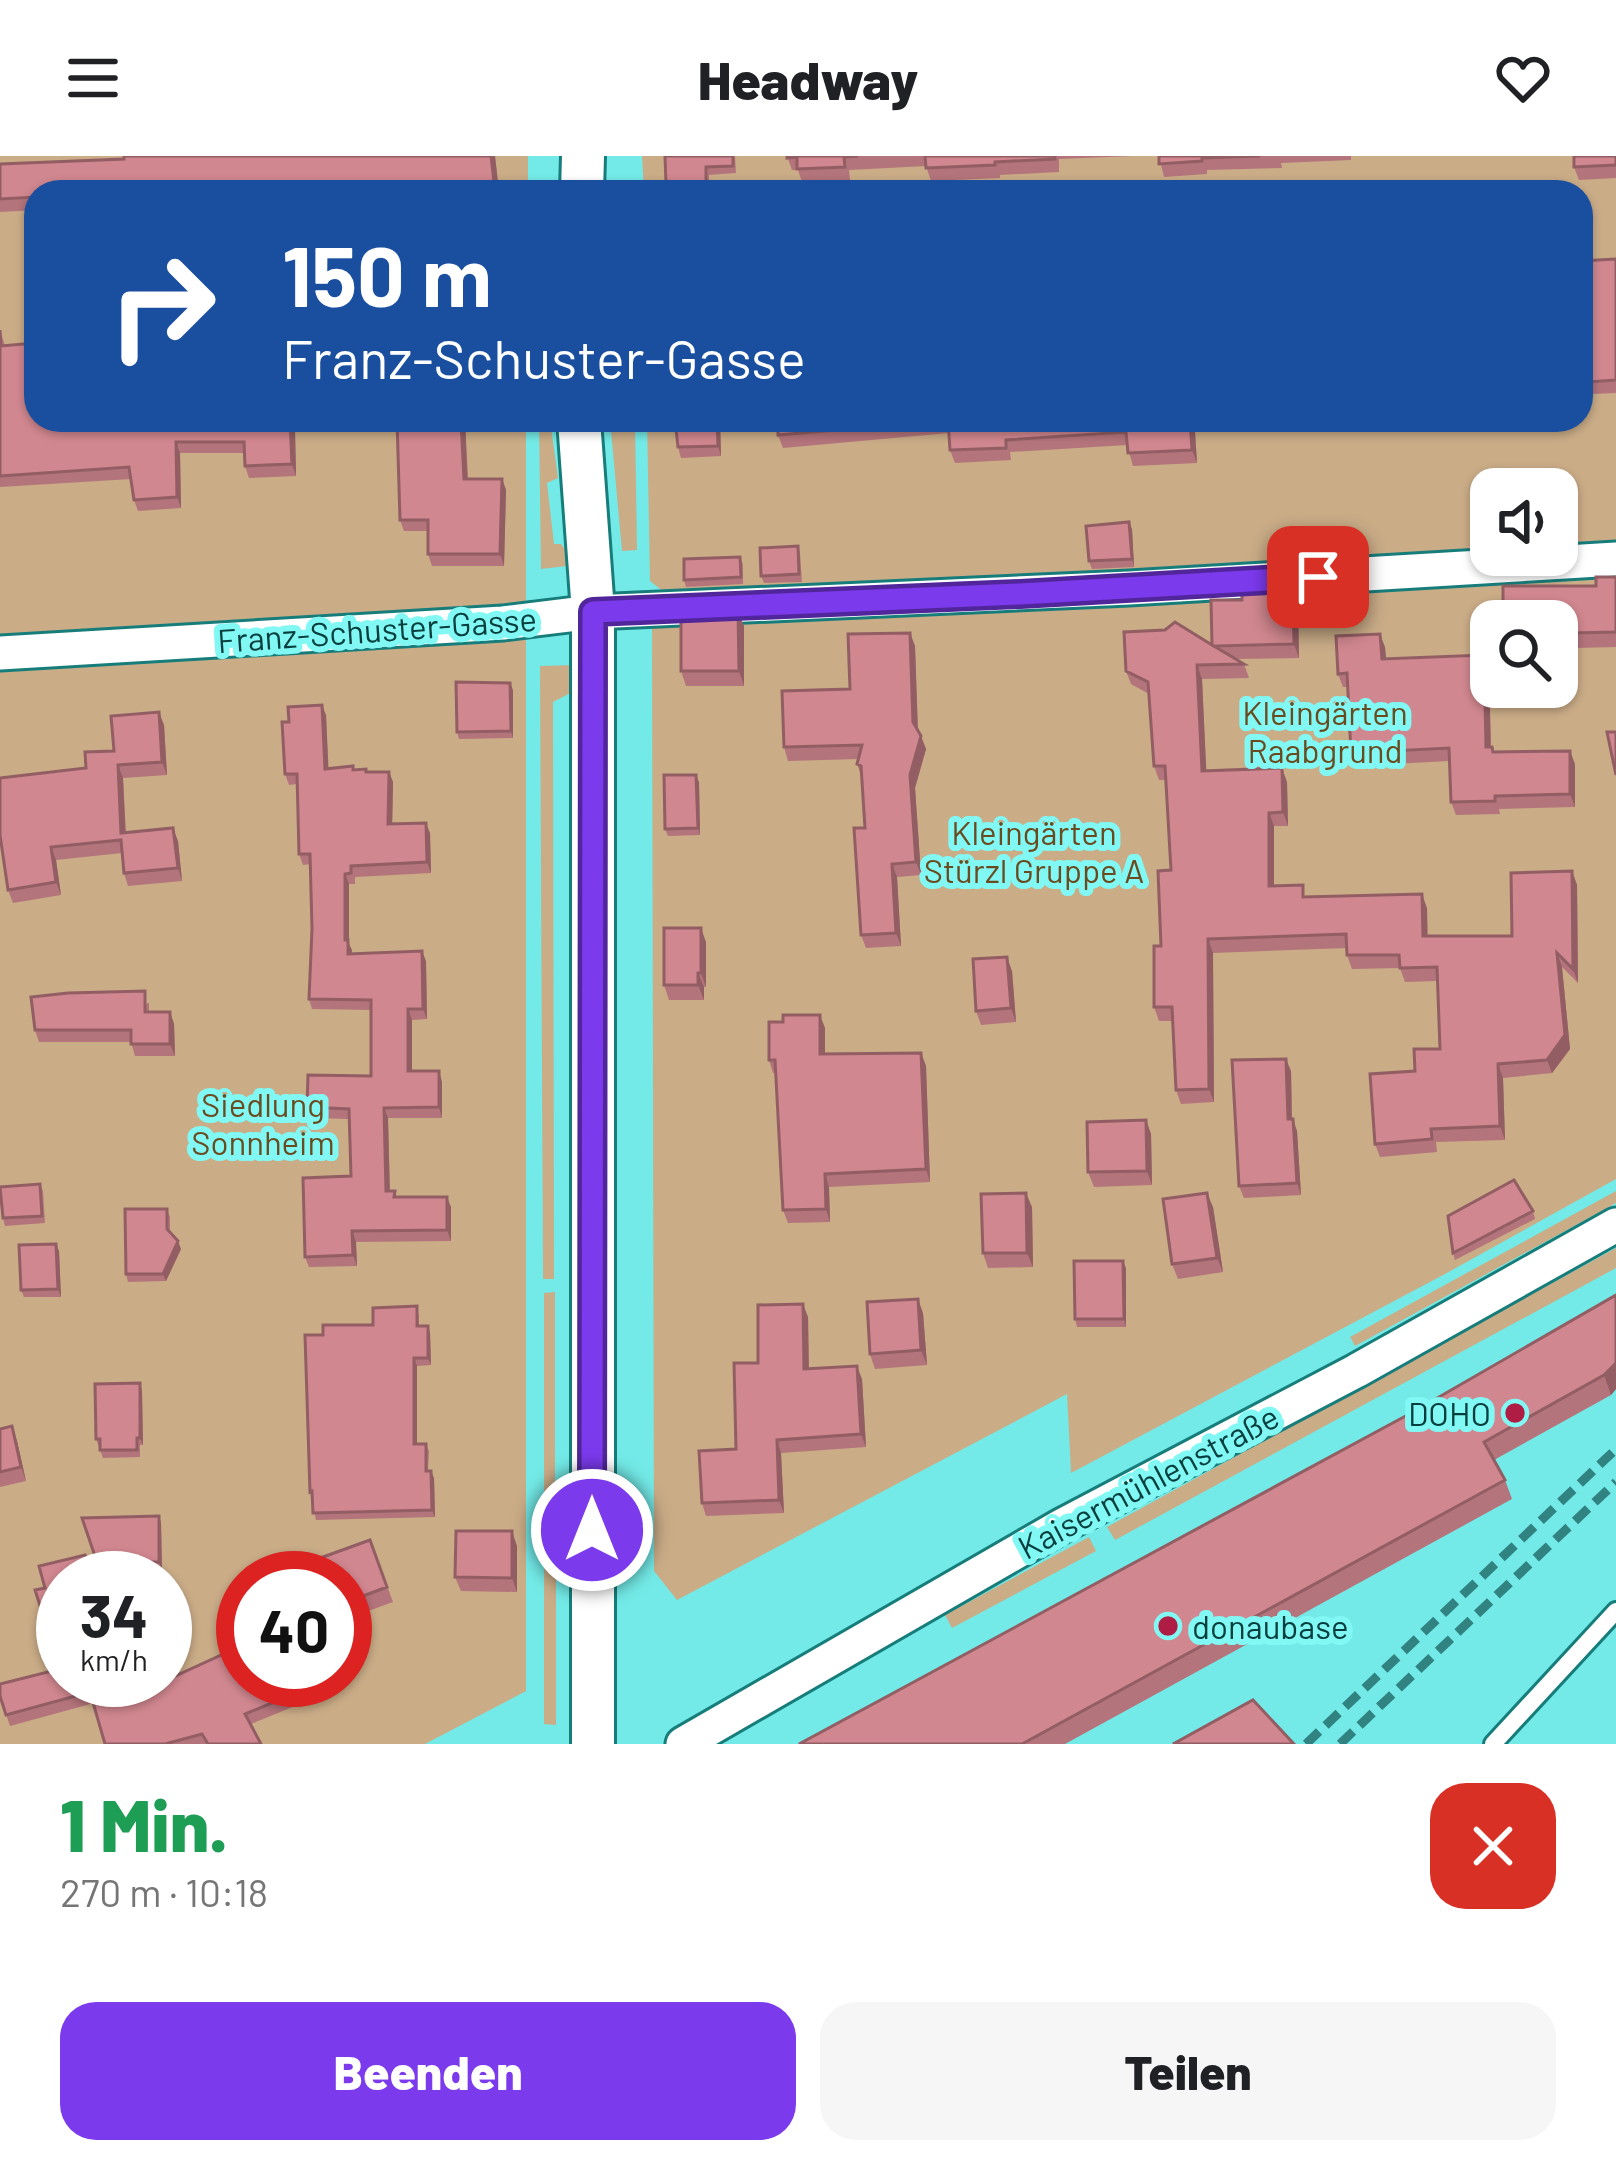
<!DOCTYPE html>
<html lang="de">
<head>
<meta charset="utf-8">
<style>
  body { margin:0; font-family:Barlow,sans-serif; background:#f6f6f6; color:#202124; height:100vh; display:flex; flex-direction:column; font-size:45px; white-space:nowrap }
  * { box-sizing:border-box; margin:0 }
  p { font-size:39px; color:#757577 }
  .icon { flex:none; width:66px; height:66px; fill:none; stroke:currentColor; stroke-width:2; stroke-linecap:round; stroke-linejoin:round }
  .map { position:relative; height:1588px; overflow:hidden }
  .details { display:flex; flex-direction:column; background:#fff; flex:1 }
  .details>* { flex:none }
  .top-card { position:absolute; left:24px; top:24px; width:1569px; height:252px; border-radius:36px; box-shadow:0 3px 9px #0004; background:#1a4fa0; color:#fff; overflow:hidden }
  .controls { position:absolute; left:1470px; top:312px; display:grid; gap:24px }
  .controls a { display:grid; place-items:center; width:108px; height:108px; border-radius:24px; background:#fff; box-shadow:0 3px 9px #0004; font-size:60px }
  .speed { position:absolute; left:36px; top:1395px; display:flex; gap:24px; font-size:60px; font-weight:700; text-align:center }
  .speed>* { display:grid; place-content:center; width:156px; height:156px; border-radius:50%; background:#fff; box-shadow:0 3px 9px #0004; line-height:1 }
  .speed small { font-size:30px; font-weight:400 }
  .speed .limit { border:18px solid #d22; background:#fff; color:#111 }
  .pin { position:absolute; display:grid; place-items:center; width:102px; height:102px; color:#fff; margin:-51px; border-radius:24px; box-shadow:0 6px 18px #0006 }
  .me { position:absolute; width:132px; margin:-66px; rotate:0deg; stroke-linejoin:round; filter:drop-shadow(0 0 9px #0008) }
  .turn { display:flex; align-items:center; gap:42px; height:252px; padding:0 60px; font-size:54px }
  .turn .icon { width:156px; height:156px; stroke-width:2.5 }
  .turn b { display:block; font-size:84px; line-height:102px }
  .round { display:grid; place-items:center; flex:none; width:126px; height:126px; border-radius:36px; background:#f6f6f6 }
  .headline { display:flex; align-items:center; justify-content:space-between; height:204px; padding:0 60px }
  h1 { font-size:72px; font-weight:800; line-height:90px; color:#1e9e55 }
  .primary-button { display:flex; gap:24px; margin-top:auto; padding:24px 60px }
  .primary-button a { flex:1; height:138px; border-radius:36px; background:#7c3aed; color:#fff; font-size:48px; font-weight:800; line-height:138px; text-align:center }
  .primary-button a+a { background:#f6f6f6; color:#202124 }
  header { display:flex; justify-content:space-between; align-items:center; height:156px; padding:0 60px; background:#fff; font-size:54px; font-weight:800 }
  .map>svg:first-child { display:block }
</style>
</head>
<body>
<header><svg class="icon" aria-label="menu" viewBox="0 0 24 24"><path d="M4 6h16M4 12h16M4 18h16"/></svg>Headway<svg class="icon" aria-label="heart" viewBox="0 0 24 24"><path d="M12 20l-8-8c-3-5 5-10 8-4 3-6 11-1 8 4z"/></svg></header>
<div class="map">
<svg width="1616" height="1588" viewBox="0 0 1616 1588">
  <rect width="100%" height="100%" fill="#73eae7"/>
  <path fill="#caac87" fill-rule="evenodd" d="M0,0H528V36H36V264H526V1535L425,1588H0ZM63,1422H165V1524H63ZM243,1422H345V1524H243Z
    M642,0H1616V393L1557,396V333H1491V399L669,440L650,425L647,264H1581V36H644Z
    M539,264H550L558,322L547,327L554,388H561L565,393L567,410L541,413Z
    M610,264H635L637,394L622,395Z
    M1616,415V1023L1445,1118L1071,1317L1067,1238L677,1444L654,1415L652,466ZM1491,465H1557V531H1491Z
    M577,509L576,534L553,546L554,1123H543L540,510Z
    M1616,1035V1047L1355,1190L1350,1181Z
    M1616,1092V1112L1115,1384L1107,1371Z
    M555,1136V1333L565,1335L566,1339L556,1394V1569L544,1568V1137Z
    M1089,1381L1096,1395L952,1472L945,1459Z"/>
  <g fill="none" stroke-linecap="round" stroke-linejoin="round">
    <g stroke="#177d7b" stroke-width="22">
      <path id="service" d="M1493,1588L1616,1455"/>
    </g>
    <g stroke="#177d7b" stroke-width="39">
      <path id="minor" d="M0,497L503,467L593,456L1129,432L1616,403
        M683,1588L1063,1369L1356,1215L1616,1069"/>
    </g>
    <g stroke="#177d7b" stroke-width="48">
      <path id="tertiary" d="M582,36L583,0
        M579,264L593,456V1588"/>
    </g>
    <use href="#service" stroke="#fff" stroke-width="16"/>
    <use href="#minor" stroke="#fff" stroke-width="33"/>
    <use href="#tertiary" stroke="#fff" stroke-width="42"/>
    <path stroke="#318381" stroke-width="9" stroke-dasharray="18 9" stroke-linecap="butt" d="M1306,1588L1616,1293
      M1340,1588L1616,1326"/>
  </g>
  <path fill="#b4747b" d="M495,0L499,36H36V54L0,56V8Z
    M735,0L736,17L709,19V34L669,35L666,28Z
    M787,0H1133L1059,3V16L1000,19V22L931,25L926,10L849,14L850,24L802,26L798,14H792Z
    M1159,0H1351V4L1281,7L1282,12L1207,14V18L1164,21Z
    M1616,0V22L1579,24L1574,11Z
    M1616,103V237L1592,238L1591,235H1581V105Z
    M0,174L5,190L36,264H303V273L295,274L296,320L249,322L245,310L244,297H180L181,352L138,355L134,344L131,323L0,331Z
    M397,264H465L468,323H502L506,334L504,410H432L428,398V375H404L400,364Z
    M720,264L721,300L681,302L678,291Z
    M778,264H1315L1293,265V272L1195,276L1197,307L1133,310L1127,289L1010,296L1011,304L955,307L950,294L949,277L783,292L778,279Z
    M1132,373L1134,411L1092,413L1089,405Z
    M798,390L800,397L802,426L764,427L761,420Z
    M740,401L743,408V428L686,431L684,424Z
    M1616,421V491L1576,492L1577,496H1557V465L1596,430Z
    M1298,451L1299,502L1236,503L1244,508L1249,522L1202,523L1206,615L1287,626L1288,670H1274V730L1307,741L1427,752V780H1512L1572,715L1577,729L1578,827L1562,811L1570,893L1552,917L1503,922L1505,984L1436,986L1437,996L1380,1001L1375,988L1415,915L1440,893L1437,825L1405,826L1400,812L1352,813L1347,799V792L1213,797L1214,946L1181,948L1176,934L1173,865H1159L1154,851L1171,714L1166,624H1159L1154,610L1149,538L1131,528L1126,515L1212,489Z
    M744,470V530H686L681,515Z
    M910,477L915,490L918,574L926,593L915,632L921,719L897,721L901,790L866,792L861,779L865,672L862,622L857,608L858,603L788,605L784,591Z
    M1385,491L1386,502L1489,512L1491,591L1494,596L1575,608V651L1499,653L1500,658L1456,659L1451,646L1449,605L1355,610L1351,597L1347,531H1343L1338,518Z
    M513,534V582L459,583L457,576Z
    M326,559L328,612L353,610L354,614L366,616H389L393,626L392,668L430,677L431,717L355,721V728H349V788L351,798L426,805L427,863L412,864V915L442,926V962H388L390,1035L397,1041L451,1051V1085L356,1086L357,1110L309,1111L305,1101L351,1020L349,963L310,962L307,951L371,920V854L312,853L309,843L312,773L311,708L303,709L299,698L297,628L289,629L285,618Z
    M164,569L167,619L123,622L126,677L178,685L182,725L128,730L124,717L122,697L56,704L61,739L13,747L8,734L86,612Z
    M699,626L700,679L668,680L665,673Z
    M706,786V831H704V844H669L664,829Z
    M1012,815L1016,866L981,869L976,855Z
    M149,847V856H170L174,868L175,900H135L131,886H39L35,874Z
    M783,866L825,872V898L921,897L926,910L930,1026L829,1031L830,1066L788,1067L783,1054L776,917H773L769,904Z
    M1291,915L1292,963L1297,975L1301,1039L1244,1042L1239,1030Z
    M1146,964L1151,978L1152,1029L1094,1031L1088,1016Z
    M40,1028L43,1035L45,1067L5,1070L3,1062Z
    M1032,1051L1033,1111L988,1112L983,1097Z
    M1213,1051L1223,1116L1178,1123L1172,1108Z
    M167,1053L170,1061V1076L181,1093L166,1125L128,1126L126,1118Z
    M1533,1055L1535,1063L1455,1104L1453,1097Z
    M59,1095L61,1141H24L21,1134Z
    M1126,1112V1171H1077L1075,1163Z
    M1616,1139V1233L1611,1239L1494,1304L1505,1324L1512,1343L1065,1588H799L1413,1256Z
    M923,1157L927,1209L875,1213L870,1198Z
    M419,1158V1170H428L430,1177L431,1209L417,1210V1288H426L429,1295L428,1315L434,1322L435,1361L316,1364L310,1336L373,1169Z
    M808,1161L809,1213L862,1223L866,1291L781,1297L784,1357L706,1360L702,1347L736,1293L758,1207Z
    M142,1235L143,1289H140V1301L103,1302L96,1283Z
    M0,1273L17,1285L26,1325L0,1331Z
    M159,1360L161,1367L162,1413H100L82,1362Z
    M370,1384L393,1446L360,1458L357,1448L345,1452V1422Z
    M517,1390V1436L461,1435L455,1421Z
    M63,1422L139,1537L310,1524L317,1541L251,1568L261,1588H105L94,1547L10,1570L0,1540L60,1513L45,1432Z"/>
  <path fill="#925e64" d="M491,0H495L499,36H496Z
    M290,264L295,274L296,320L292,308Z
    M461,264H465L468,334L464,323Z
    M717,264H720L721,300L718,290Z
    M1190,264L1195,276L1197,307L1192,294Z
    M176,286L180,297L181,352L177,341Z
    M502,323L506,334L504,410L500,398Z
    M1129,366L1132,373L1134,411L1132,403Z
    M1293,437L1298,451L1299,502L1294,488Z
    M738,456L744,470V530L739,515Z
    M910,477L915,490L918,580L913,566Z
    M1380,478L1385,491L1387,516L1382,503Z
    M1484,499L1489,512L1491,604L1486,591Z
    M1197,509L1202,523L1207,629L1202,615Z
    M510,527L513,534V582L511,575Z
    M322,549L326,559L329,623L325,613Z
    M159,556L164,569L167,619L162,606Z
    M921,580L926,593L915,632L921,719L916,706L910,619Z
    M1570,595L1575,608V651L1570,638Z
    M118,609L123,622L126,690L121,677Z
    M1282,612L1287,626L1288,670L1283,656Z
    M389,616L393,626L392,678L388,668Z
    M696,619L699,626L700,679L698,672Z
    M1269,657L1274,670V744L1269,730Z
    M426,667L430,677L431,717L427,706Z
    M173,672L178,685L182,725L178,712Z
    M51,691L56,704L61,739L56,726Z
    M892,708L897,721L901,790L896,777Z
    M1572,715L1577,729L1578,827L1573,813Z
    M345,718L349,728V788L352,794L351,808L345,784Z
    M1422,738L1427,752L1428,794L1423,780Z
    M701,772L706,786V831L701,817Z
    M1208,783L1213,797L1214,946L1209,933Z
    M422,795L426,805L427,863L423,853Z
    M1557,797L1562,811L1570,893L1552,917L1547,904Z
    M1007,801L1012,815L1016,866L1011,852Z
    M698,817L704,831V844L698,829Z
    M408,853L412,864V926L408,915Z
    M170,856L174,868L175,900L170,888Z
    M820,859L825,872V911L820,898Z
    M921,897L926,910L930,1026L926,1013Z
    M1286,903L1291,915L1292,975L1288,963Z
    M1498,908L1503,922L1505,984L1500,970Z
    M439,915L442,926V962L439,951Z
    M384,952L388,962L390,1046L386,1035Z
    M1293,963L1297,975L1301,1039L1297,1027Z
    M1146,964L1151,978L1152,1029L1147,1015Z
    M825,1018L829,1031L830,1066L826,1053Z
    M1026,1037L1032,1051L1033,1111L1027,1097Z
    M1207,1037L1213,1051L1223,1116L1217,1102Z
    M447,1041L451,1051V1085L447,1074Z
    M352,1075L356,1086L357,1110L353,1099Z
    M178,1085L181,1093L166,1125L163,1118Z
    M56,1088L59,1095L61,1141L58,1133Z
    M1123,1105L1126,1112V1171L1124,1163Z
    M918,1143L923,1157L927,1209L921,1194Z
    M803,1148L808,1161L809,1227L804,1213Z
    M428,1170L430,1177L431,1209L428,1202Z
    M414,1202L417,1210V1295L414,1288Z
    M1616,1207V1233L1611,1239L1604,1219Z
    M857,1210L862,1223L866,1291L861,1278Z
    M140,1227L142,1235L143,1289L140,1282Z
    M12,1270L17,1285L26,1325L21,1311Z
    M777,1284L781,1297L784,1357L779,1344Z
    M431,1315L434,1322L435,1361L432,1354Z
    M159,1360L161,1367L162,1413L159,1406Z
    M512,1375L517,1390V1436L512,1422Z"/>
  <path fill="#d1878f" stroke="#925e64" stroke-width="3" d="M124,0H491L495,34L474,36H346V30L180,36H36V60L35,41L0,43V8L124,3Z
    M665,0H733V10L706,11V26L666,28Z
    M787,0H858L844,1L845,11L797,13V1L787,2Z
    M925,0H1055V3L995,6V9L926,12Z
    M1159,0H1260L1202,2V5L1159,8Z
    M1574,0H1616V9L1574,11Z
    M1616,103V224L1588,226L1587,222H1581V105Z
    M0,174L1,190L36,187V264H290L292,308L245,310L244,286H176L177,341L134,344L129,311L0,320Z
    M397,264H461L464,323H502L500,398H428V364H400Z
    M675,264H717L718,290L678,291Z
    M778,264H1190L1192,294L1128,297L1126,276L1006,284V292L950,294L948,264L778,279Z
    M1129,366L1132,403L1089,405L1086,370Z
    M798,390L799,418L761,420L760,392Z
    M740,401L741,421L684,424V403Z
    M1596,421H1616V476L1571,477V481H1557V465H1503V430H1596Z
    M1293,437L1294,488L1214,490L1244,508L1197,509L1202,615L1282,612L1283,656L1269,657V730L1303,729V741L1422,738L1423,780H1512L1511,717L1572,715L1573,813L1557,797L1565,879L1547,904L1498,908L1500,970L1431,973L1432,983L1375,988L1370,918L1415,915L1414,893H1440L1437,811L1400,812L1399,799H1347L1346,778L1208,783L1209,933L1176,934L1172,851H1154V790H1161L1158,715L1171,714L1165,610H1154L1148,526L1126,515L1124,476L1165,474L1175,466L1212,489L1211,444H1242V438Z
    M738,456L739,515H681V458Z
    M910,477L913,566L921,580L910,619L916,706L892,708L896,777L861,779L854,672H865L861,610L857,608L862,589L784,591L782,535L850,533L848,478Z
    M1380,478L1382,503L1484,499L1486,591H1492L1493,596L1570,595V638L1495,640V645L1451,646L1449,592L1351,597L1347,517L1338,518L1336,480Z
    M456,526L510,527L511,575L457,576Z
    M322,549L325,613L353,610V614L366,613V616H389L388,668L426,667L427,706L351,710V717L345,718V784H348V798L422,795L423,853H408V915H439V951L384,952L386,1035H395L394,1041H447V1074L352,1075L353,1099L305,1101L303,1022L351,1020L349,953L307,951L308,919L371,920V844L309,843L312,773L310,698H299L297,618H285L282,566H289L288,551Z
    M159,556L162,606L118,609L121,677L173,672L178,712L124,717L121,684L51,691L56,726L8,734L0,679V622L86,612L85,596L114,595L111,560Z
    M1607,576H1616V619Z
    M664,619H696L698,672L665,673Z
    M664,772H701V817H698V829H664Z
    M1007,801L1011,852L976,855L973,803Z
    M145,835V856H170V888H131V874H35L31,841L68,837Z
    M783,859H820V898L921,897L926,1013L825,1018L826,1053L783,1054L775,904H769V866H783Z
    M1286,903L1288,963H1293L1297,1027L1239,1030L1232,904Z
    M1146,964L1147,1015L1088,1016L1087,966Z
    M1514,1024L1533,1055L1453,1097L1448,1060Z
    M40,1028L42,1060L3,1062L0,1031Z
    M1026,1037L1027,1097H983L981,1038Z
    M1207,1037L1217,1102L1172,1108L1163,1043Z
    M125,1053H167V1073L178,1085L163,1118H126Z
    M56,1088L58,1133L21,1134L19,1089Z
    M1074,1105H1123L1124,1163H1075Z
    M1616,1139V1207L1604,1219L1484,1286L1505,1324L1022,1588H799L1413,1256Z
    M918,1143L921,1194L870,1198L867,1146Z
    M803,1148L804,1213L857,1210L861,1278L777,1284L779,1344L702,1347L699,1295L736,1293L734,1207H758V1149Z
    M417,1150V1170H428V1202H414V1288H426V1315H431L432,1354L313,1357L312,1335L310,1336L305,1179H323V1169H373V1152Z
    M140,1227V1282H137V1294H100V1283H96L95,1228Z
    M12,1270L21,1311L0,1316V1273Z
    M159,1360V1406H97L82,1362Z
    M456,1375H512V1422L455,1421Z
    M370,1384L387,1431L355,1443L351,1434L345,1436V1422H318L312,1405Z
    M85,1399L92,1422H63V1524H135L138,1537L243,1489V1524H310L313,1530L245,1558L261,1588H208L202,1578L165,1588H105L90,1536L6,1559L0,1540V1528L60,1513L35,1434L45,1432L39,1410Z
    M1253,1544L1294,1588H1173Z"/>
  <g fill="none" stroke-linecap="round" stroke-linejoin="round">
    <g stroke="#51269a" stroke-width="30">
      <path id="route" d="M592,1374L593,456L1020,438L1318,421"/>
    </g>
    <use href="#route" stroke="#7c3aed" stroke-width="21"/>
  </g>
  <g fill="#b01d44" stroke="#81f8f4" stroke-width="4.5">
    <circle cx="1515" cy="1257" r="12"/>
    <circle cx="1168" cy="1470" r="12"/>
  </g>
  <g text-anchor="middle" dominant-baseline="central" stroke-width="12" stroke-linejoin="round" paint-order="stroke">
    <g font-size="33" fill="#053e3d" stroke="#81f8f4">
      <text transform="translate(377 473) rotate(-4)">Franz-Schuster-Gasse</text>
      <text transform="translate(1148 1325) rotate(-28)">Kaisermühlenstraße</text>
    </g>
    <g font-size="33" fill="#6a4b20" stroke="#81f8f4">
      <text x="1325" y="556">Kleingärten<tspan x="1325" dy="38">Raabgrund</tspan></text>
      <text x="1034" y="676">Kleingärten<tspan x="1034" dy="38">Stürzl Gruppe A</tspan></text>
      <text x="263" y="948">Siedlung<tspan x="263" dy="38">Sonnheim</tspan></text>
    </g>
    <g font-size="33" fill="#053e3d" stroke="#81f8f4" text-anchor="end">
      <text x="1491" y="1257">DOHO</text>
      <text x="1192" y="1470" text-anchor="start">donaubase</text>
    </g>
  </g>
</svg>
<div class="controls">
<a><svg class="icon" aria-label="sound" viewBox="0 0 24 24"><path d="M4 9h4l5-4v14l-5-4H4zM17 9q2 3 0 6"/></svg></a>
<a><svg class="icon" aria-label="search" viewBox="0 0 24 24"><circle cx="10" cy="10" r="6"/><path d="M15 15l6 6"/></svg></a>
</div>
<div class="speed"><div>34<small>km/h</small></div><div class="limit">40</div></div>
<div class="pin" style="left:1318px;top:421px;background:#d93025"><svg class="icon" aria-label="arrive" viewBox="0 0 24 24"><path d="M6 21V4h12l-3 4 3 4H6"/></svg></div>
<svg class="me" style="left:592px;top:1374px" viewBox="-20 -20 40 40"><circle r="17" fill="#7c3aed" stroke="#fff" stroke-width="3"/><path d="M0-11L8 9 0 5-8 9z" fill="#fff"/></svg>
<div class="top-card">
<div class="turn"><svg class="icon" aria-label="right" viewBox="0 0 24 24"><path d="M7 20v-9h11M14 6l5 5-5 5"/></svg><div><b>150 m</b>Franz-Schuster-Gasse</div></div>
</div>
</div>
<section class="details">
<div class="headline"><div><h1>1 Min.</h1><p>270 m · 10:18</p></div><a class="round" style="background:#d93025;color:#fff"><svg class="icon" aria-label="close" viewBox="0 0 24 24"><path d="M6 6l12 12M18 6L6 18"/></svg></a></div>
<div class="primary-button"><a>Beenden</a><a>Teilen</a></div>
</section>
</body>
</html>
